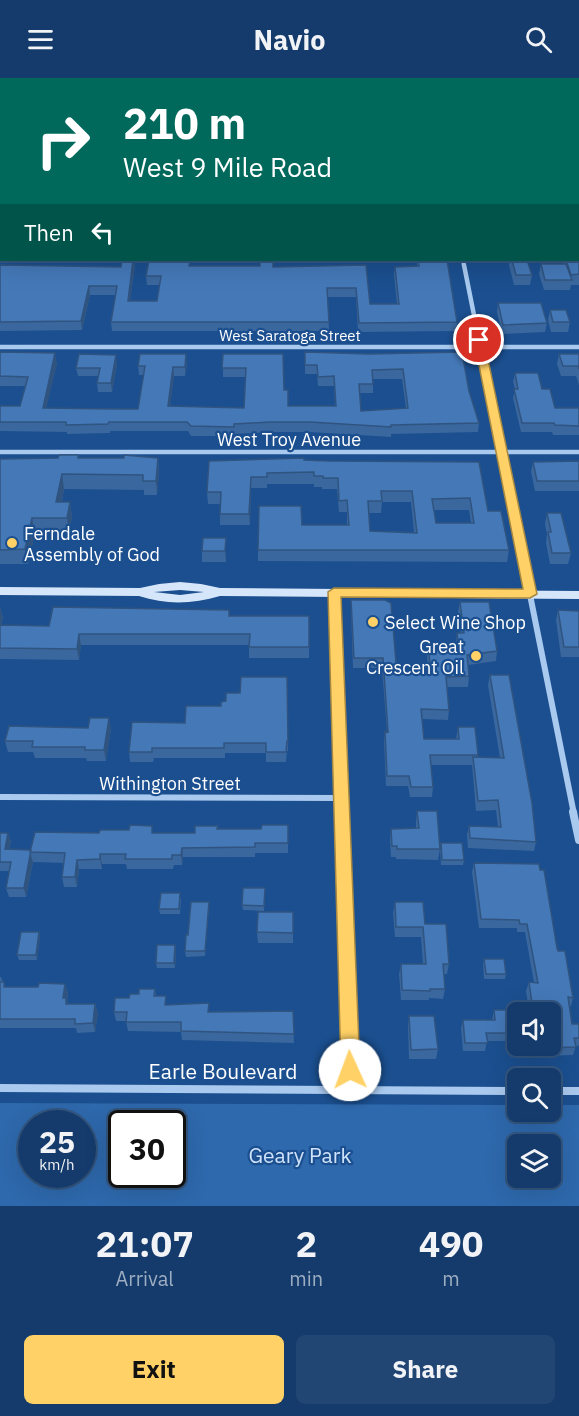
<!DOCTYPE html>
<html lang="en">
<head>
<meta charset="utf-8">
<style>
  body { margin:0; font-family:"IBM Plex Sans",sans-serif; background:#214673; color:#f1f3f6; height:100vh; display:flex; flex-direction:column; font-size:22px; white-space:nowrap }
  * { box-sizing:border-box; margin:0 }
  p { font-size:20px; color:#9dadc1 }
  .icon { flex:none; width:33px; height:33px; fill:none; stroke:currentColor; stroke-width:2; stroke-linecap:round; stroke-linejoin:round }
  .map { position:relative; height:1128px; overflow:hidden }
  .drawer { display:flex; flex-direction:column; background:#143b6b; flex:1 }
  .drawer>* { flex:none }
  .hud { position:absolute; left:0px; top:0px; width:579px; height:183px; box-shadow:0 6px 24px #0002,0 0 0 2px #33557e; background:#00695c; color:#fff; overflow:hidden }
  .tools { position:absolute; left:507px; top:924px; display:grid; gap:12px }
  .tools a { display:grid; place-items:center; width:54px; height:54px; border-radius:9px; background:#143b6b; box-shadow:0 6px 24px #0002,0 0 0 2px #33557e; font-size:30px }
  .speed { position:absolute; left:18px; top:1032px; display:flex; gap:12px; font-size:30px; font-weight:700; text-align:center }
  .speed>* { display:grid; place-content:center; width:78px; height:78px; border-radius:50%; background:#143b6b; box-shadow:0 6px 24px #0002,0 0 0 2px #33557e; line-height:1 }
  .speed small { font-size:15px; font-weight:400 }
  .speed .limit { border:3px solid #111; border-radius:9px; background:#fff; color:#111 }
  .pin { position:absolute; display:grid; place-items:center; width:51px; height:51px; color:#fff; margin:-26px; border:3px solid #fff; border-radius:50%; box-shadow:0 2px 6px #0007 }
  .me { position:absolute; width:66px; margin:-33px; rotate:358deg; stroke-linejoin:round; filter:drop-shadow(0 0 4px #0008) }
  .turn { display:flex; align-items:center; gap:21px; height:126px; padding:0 24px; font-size:27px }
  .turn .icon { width:78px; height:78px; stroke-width:2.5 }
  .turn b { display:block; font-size:42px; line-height:51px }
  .then { display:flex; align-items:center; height:57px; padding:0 24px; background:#0003; gap:12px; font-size:22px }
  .eta { display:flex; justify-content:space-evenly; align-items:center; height:102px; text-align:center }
  .eta b { font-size:36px; font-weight:800; line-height:42px }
  .primary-button { display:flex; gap:12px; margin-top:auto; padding:12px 24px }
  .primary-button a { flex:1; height:69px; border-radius:9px; background:#ffd166; color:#111; font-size:24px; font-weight:800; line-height:69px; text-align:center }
  .primary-button a+a { background:#214673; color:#f1f3f6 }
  header { display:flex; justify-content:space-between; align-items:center; height:78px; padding:0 24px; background:#143b6b; font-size:27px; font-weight:800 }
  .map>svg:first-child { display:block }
</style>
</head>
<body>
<header><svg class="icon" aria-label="menu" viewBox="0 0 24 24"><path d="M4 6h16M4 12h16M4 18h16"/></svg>Navio<svg class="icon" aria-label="search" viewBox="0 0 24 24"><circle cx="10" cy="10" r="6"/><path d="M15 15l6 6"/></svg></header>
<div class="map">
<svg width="579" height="1128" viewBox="0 0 579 1128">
  <rect width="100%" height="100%" fill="#1b4f8f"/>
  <path fill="#2e69ad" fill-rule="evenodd" d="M0,1025L517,1027L518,1034H550L551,1027H579V1128H0ZM32,1046H82V1096H32ZM122,1046H172V1096H122ZM518,1066H550V1100H518Z"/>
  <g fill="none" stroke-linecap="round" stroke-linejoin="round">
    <path stroke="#a9c9ee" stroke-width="4" d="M463,182L464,188
      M0,183H155
      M184,183H422
      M442,183H579"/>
    <path stroke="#a9c9ee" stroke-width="4.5" d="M464,187L512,428
      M0,269H579
      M0,374H579"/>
    <path stroke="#a9c9ee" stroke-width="6" d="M512,427L574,736
      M335,514L342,736
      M0,719L341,720"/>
    <path stroke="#a9c9ee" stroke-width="8" d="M342,734L351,1012
      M573,734L579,762
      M0,1010L518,1013
      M550,1013H579"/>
    <path fill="#d6e6fa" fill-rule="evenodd" d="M180,504L201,506L220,510L579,513V521L220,518C193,526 166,527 139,518L0,517V509L140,510L159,506ZM180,512L204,514L180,517L154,514Z"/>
  </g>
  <path fill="#3a679d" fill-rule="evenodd" d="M442,0H579V132H578V2H442Z
    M2,44V67H0V47Z
    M0,86H2V169H0Z
    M578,144L579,148V171H578Z
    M579,177V207H571L570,212H544L539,196L541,186H563L564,182H578Z
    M417,182H447L457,244L456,253L358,254L356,219H328L329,253H112L111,244L116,217H90L82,252L0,253V188L121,189L135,187L130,223H157L159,207H147L146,198L190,188L273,189L366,187L370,226H397L394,197L395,189L417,188Z
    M510,182H527L532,197L530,207H514L509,187Z
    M498,225L547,245L545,254L502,256L497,234Z
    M550,232L570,244L568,254H551L548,242Z
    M0,274L57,285L46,330L138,331L144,297H139L138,288L187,285L185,298H174L170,328L244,330L245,299H223V276L284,312L288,328H335L334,308H318L317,296H305V274L369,276L469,313L479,345L478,354L391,356V359L310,354H270L234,356V358H191L188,353H110V355L67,356V354L0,353V328H20L25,308H0ZM373,301H402L406,330L361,333L360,315H373Z
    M559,276H579V307L576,298H561L557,286Z
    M117,286L112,314H98L97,305L98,298H78L76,290Z
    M515,295L542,311L555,330H579V357H553L552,354H521L513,320L515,311L513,304Z
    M78,377L79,380H158L159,394L157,417H144V412L64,411L62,424H70L72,439L69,454L35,455L28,486H0V381L58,380Z
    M304,382L330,383L479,384L488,433L509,472L507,484L258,483V472L302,447H347V434H339L337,411H322V409H314V406H267V410H251L250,447H220V426H208L207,414L209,383ZM382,424H411L414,454L370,453L369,435H381ZM434,432H469L471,445H436Z
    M579,383V413H535L531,394L533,384Z
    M547,435L571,475L568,486H550L546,465L547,456L545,446Z
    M226,460V484H202V473Z
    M351,522L397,596H428L427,576L428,566H456L457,555H461L458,534L460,524L497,573L496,583L468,587L469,598L468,609H447L449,632L448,642L422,641L424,661H456L458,649L478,677V679L500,680L488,607L490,597L536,764L534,773L468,770L467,757L469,748L498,749L496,732L476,733L472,687H431L433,709L432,719H410L408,708H386L384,663L385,653L387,654L382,590H353L351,532Z
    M0,529L3,540L1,547L49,548L229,532L230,538H309V580H249V567H81L79,582L0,581Z
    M558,532L579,533V579H561L556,542Z
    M287,599L288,673H287L286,684H266V675H225V680H154L153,684H130L129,674L221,628L226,623L240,615Z
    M111,651L106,683H87L86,680H35L33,674H8L5,663Z
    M417,733L440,771L438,782L396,781V779H391L390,762L391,751L416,750V744Z
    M288,747V775H255V779H183L182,787H174L173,791H127L126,786H102V791H79L77,809H64L62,799L64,785L33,784L26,819H9L6,810L10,793H0V755H8L11,764L9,771L31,772L99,755H195L218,751H261Z
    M441,765L464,782L463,787H441L440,770Z
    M474,785L557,870L573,920L571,928H569L572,946H579V967L578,968H576L573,977L538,978L536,968H550L518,934V963H487L485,973H463L461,950L463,942H492L494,932H529L526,913L529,904L534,905L525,854H517V850H479L472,794Z
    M265,810L264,833L243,832L242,827Z
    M181,820L180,836H160L159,831Z
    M209,824V829L205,878L186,879L185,873L188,857Z
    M395,824L425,846L449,886L447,896H443L445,911L443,921L429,920V922H401L399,896L401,886H423L421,859H395L393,835Z
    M293,834V865H258L257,854Z
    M39,854L40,859L37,882H19L17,877Z
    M175,867L176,872L175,890H157L156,885Z
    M484,881L506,896L505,901H484L483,886Z
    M0,899H1L3,904L6,909H38L65,906L68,915L67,922L68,926H95L98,935L95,954L77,955L76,950H0Z
    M155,911L156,918L167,927L210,934L293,933L294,965L182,962L181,954L128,953L126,943H116L114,934L129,920Z
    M409,938L438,971L436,981H409L408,948Z"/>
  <path fill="#305480" d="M133,182L135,187L129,232L128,223Z
    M89,208L90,217L82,252L81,243Z
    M55,275L57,285L44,340L43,330Z
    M186,276L187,285L185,298V289Z
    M116,277L117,286L112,314L111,305Z
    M173,289L174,298L169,337L168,328Z
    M158,380L159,394L157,417L156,403Z
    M62,396L64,411L59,439L56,424Z
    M251,399V410L250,447L249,436Z
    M70,424L72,439L69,454L67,440Z
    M32,440L35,455L28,486L25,471Z
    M226,460V484L225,473Z
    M0,529L3,540L0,552Z
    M79,556L81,567L79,582L77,571Z
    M109,640L111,651L106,683L104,672Z
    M8,755L11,764L7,780L5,771Z
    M182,770L183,779L182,787L181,777Z
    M30,775L33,784L26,819L24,810Z
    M100,776L102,786V791L100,781Z
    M77,782L79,791L77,809L75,799Z
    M39,854L40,859L37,882L36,877Z
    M175,867L176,872L175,890L174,885Z
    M65,906L68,915L67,922L69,930L68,936L63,920Z
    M95,926L98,935L95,954L93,945Z"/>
  <path fill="#4478b7" stroke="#305480" stroke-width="1.5" fill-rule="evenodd" d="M17,0H415V2H17Z
    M444,0H579V123H578V2H444Z
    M2,44V59H0V47Z
    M0,86H2V160H0Z
    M578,144L579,149V162H578Z
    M578,177H579V196L571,197L566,182H578Z
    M122,182H133L128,223H157L161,198H146L149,182H190L189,188H260V182H273V189L366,187L370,226H399L395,189L419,188L418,182H447L457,244L359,245L356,210H327L329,244H111L117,208H89L81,243L0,244V188L1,187L121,189Z
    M512,182H527L532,197H516Z
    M541,186H566L572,202H545Z
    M498,225H541L547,245L503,247Z
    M550,232H566L570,244H553Z
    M0,274L55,275L43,330L113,331H138L145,288H138L140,276H186L185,289H173L168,328L244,330L246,290H222L223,276H283L284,312H288V328H336L334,298L318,299L317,287H305V274L369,276L462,274L469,313L479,345L391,347V349L310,344H270L234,346V349L191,348L187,344H109L108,346L66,347V344H0V328H20L28,299L0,298ZM403,291L408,330L361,333L359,306H373L372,292Z
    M79,276L116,277L111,305H97L100,290H76Z
    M559,276H579V291L578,288H563Z
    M515,295H538L542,311H550L555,330H579V348L555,347L554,345H522L514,311H518Z
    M59,377H78V380H124V377L158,380L156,403H143V397L62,396L56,424H70L67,440H32L25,471L0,472V381L58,380Z
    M304,380V382L330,383L479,384L488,433H501L509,472H258L259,428H301L302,447H349L347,422L339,423L338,400H323V398H314V394L267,395V399H251L249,436H220L221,414H207L209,383ZM381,413H412L417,455L370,453L368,423H382ZM470,420L474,445H436L432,421Z
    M579,383V403H537L533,384Z
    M547,435H561L571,475H552L548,454H551Z
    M203,460H226L225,473H202Z
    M351,522H385L391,525L397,596H431L428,566H458L457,555H464L460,524H489L497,573L467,577L469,598L446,599L449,632L421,631L424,661H459L458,649H475L478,677H430L433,709H411L409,698H387L385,653L388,654L383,580H354Z
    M53,529L229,532V538H309V569H249L250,556H79L77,571L0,570V547L49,548Z
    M558,532L579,533V569H564Z
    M490,597H509L532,725L536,764L470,760L469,748L501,749L498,722L478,723L473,679L504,680Z
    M241,599H287L288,663H287L286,674H266V665H224V670H152V674H129L132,644L185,645L186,628H221V624L226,623V615H240Z
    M90,640H109L104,672H85V669H32L33,663H5L9,648L88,650Z
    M417,733H437L440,771H397V768H392L391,751L419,750Z
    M130,747L152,748V755H195V748H218L217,751H261L262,747H288V765H255V769L182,770L181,777H172V781H125L126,776H100V781L77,782L75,799H62L65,775L30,774L35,754L99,755L100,752H129Z
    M0,755H8L5,771L31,772L24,810H6L11,784H0Z
    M441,765H462L464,782H442Z
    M474,785L539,786L540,792H544L557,870L558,873H565L573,920L568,919L572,946H579V960H574L576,969L541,970L540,968H550V934H518V955H486L488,965H465L463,942H495L494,932H533L529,904L538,905L527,846H520L519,842L481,841Z
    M243,810H265L264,828L242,827Z
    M161,815H180L179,831H159Z
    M191,824H209L205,873H185L186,857H188Z
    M395,824H423L425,846H446L449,886H443L445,911H430V913L402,912L401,886H426L423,849H396Z
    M258,834H293V855L257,854Z
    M21,854H39L36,877H17Z
    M157,867H175L174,885H156Z
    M484,881H504L506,896H486Z
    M0,904H4V909H38L39,905L65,906L63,920H66V926H95L93,945L75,946V941H0Z
    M139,911H155L154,918H166L165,927L209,925L208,934L293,933L294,956L181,953V944H126L127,934H114L115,920H129L130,916H139Z
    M409,938H434L438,971L411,972Z"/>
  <path fill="#ffd166" stroke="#a68842" stroke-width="1.5" d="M475,259L484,262L537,516L530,520L341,519L360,992L357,998L350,1001L344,998L341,992L328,514L334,510L523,511L474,262Z"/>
  <g fill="#ffd166" stroke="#1b4f8f" stroke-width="2">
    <circle cx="12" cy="465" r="6"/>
    <circle cx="373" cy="544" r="6"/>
    <circle cx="476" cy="578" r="6"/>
  </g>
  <g text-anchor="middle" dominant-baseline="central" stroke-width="4.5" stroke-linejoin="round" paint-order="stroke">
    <g font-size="15" fill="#fff" stroke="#1b4f8f">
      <text x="290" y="257">West Saratoga Street</text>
    </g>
    <g font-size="18" fill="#fff" stroke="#1b4f8f">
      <text x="289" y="361">West Troy Avenue</text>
      <text x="170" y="705">Withington Street</text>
    </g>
    <g font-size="18" fill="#fff" stroke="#1b4f8f" text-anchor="start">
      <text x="24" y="455">Ferndale<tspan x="24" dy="21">Assembly of God</tspan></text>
      <text x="385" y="544">Select Wine Shop</text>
      <text x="464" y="568" text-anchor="end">Great<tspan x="464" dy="21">Crescent Oil</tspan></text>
    </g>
    <g font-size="21" fill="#fff" stroke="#1b4f8f">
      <text x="223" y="993">Earle Boulevard</text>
    </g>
    <g font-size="21" fill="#cfe3fa" stroke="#1b4f8f">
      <text x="300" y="1077">Geary Park</text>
    </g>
  </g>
</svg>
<div class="tools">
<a><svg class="icon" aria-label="sound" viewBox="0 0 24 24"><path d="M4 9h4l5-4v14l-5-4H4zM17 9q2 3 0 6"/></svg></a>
<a><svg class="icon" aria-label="search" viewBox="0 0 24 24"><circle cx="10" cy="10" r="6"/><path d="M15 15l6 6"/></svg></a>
<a><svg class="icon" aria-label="layers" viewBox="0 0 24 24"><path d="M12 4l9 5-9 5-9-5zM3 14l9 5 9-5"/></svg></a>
</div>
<div class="speed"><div>25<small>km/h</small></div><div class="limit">30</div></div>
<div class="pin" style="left:479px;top:262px;background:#d93025"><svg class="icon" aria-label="arrive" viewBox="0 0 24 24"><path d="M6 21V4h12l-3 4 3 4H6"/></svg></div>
<svg class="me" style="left:350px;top:992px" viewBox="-20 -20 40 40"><circle r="19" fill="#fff"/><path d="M0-13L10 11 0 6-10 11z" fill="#ffd166"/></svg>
<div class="hud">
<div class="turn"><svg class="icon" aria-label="right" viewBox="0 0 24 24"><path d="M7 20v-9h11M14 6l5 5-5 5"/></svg><div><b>210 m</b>West 9 Mile Road</div></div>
<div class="then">Then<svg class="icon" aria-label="left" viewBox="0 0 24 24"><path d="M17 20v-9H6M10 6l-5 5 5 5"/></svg></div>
</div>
</div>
<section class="drawer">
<div class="eta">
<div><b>21:07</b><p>Arrival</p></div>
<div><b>2</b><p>min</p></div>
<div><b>490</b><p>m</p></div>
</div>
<div class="primary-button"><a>Exit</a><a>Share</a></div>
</section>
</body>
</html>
